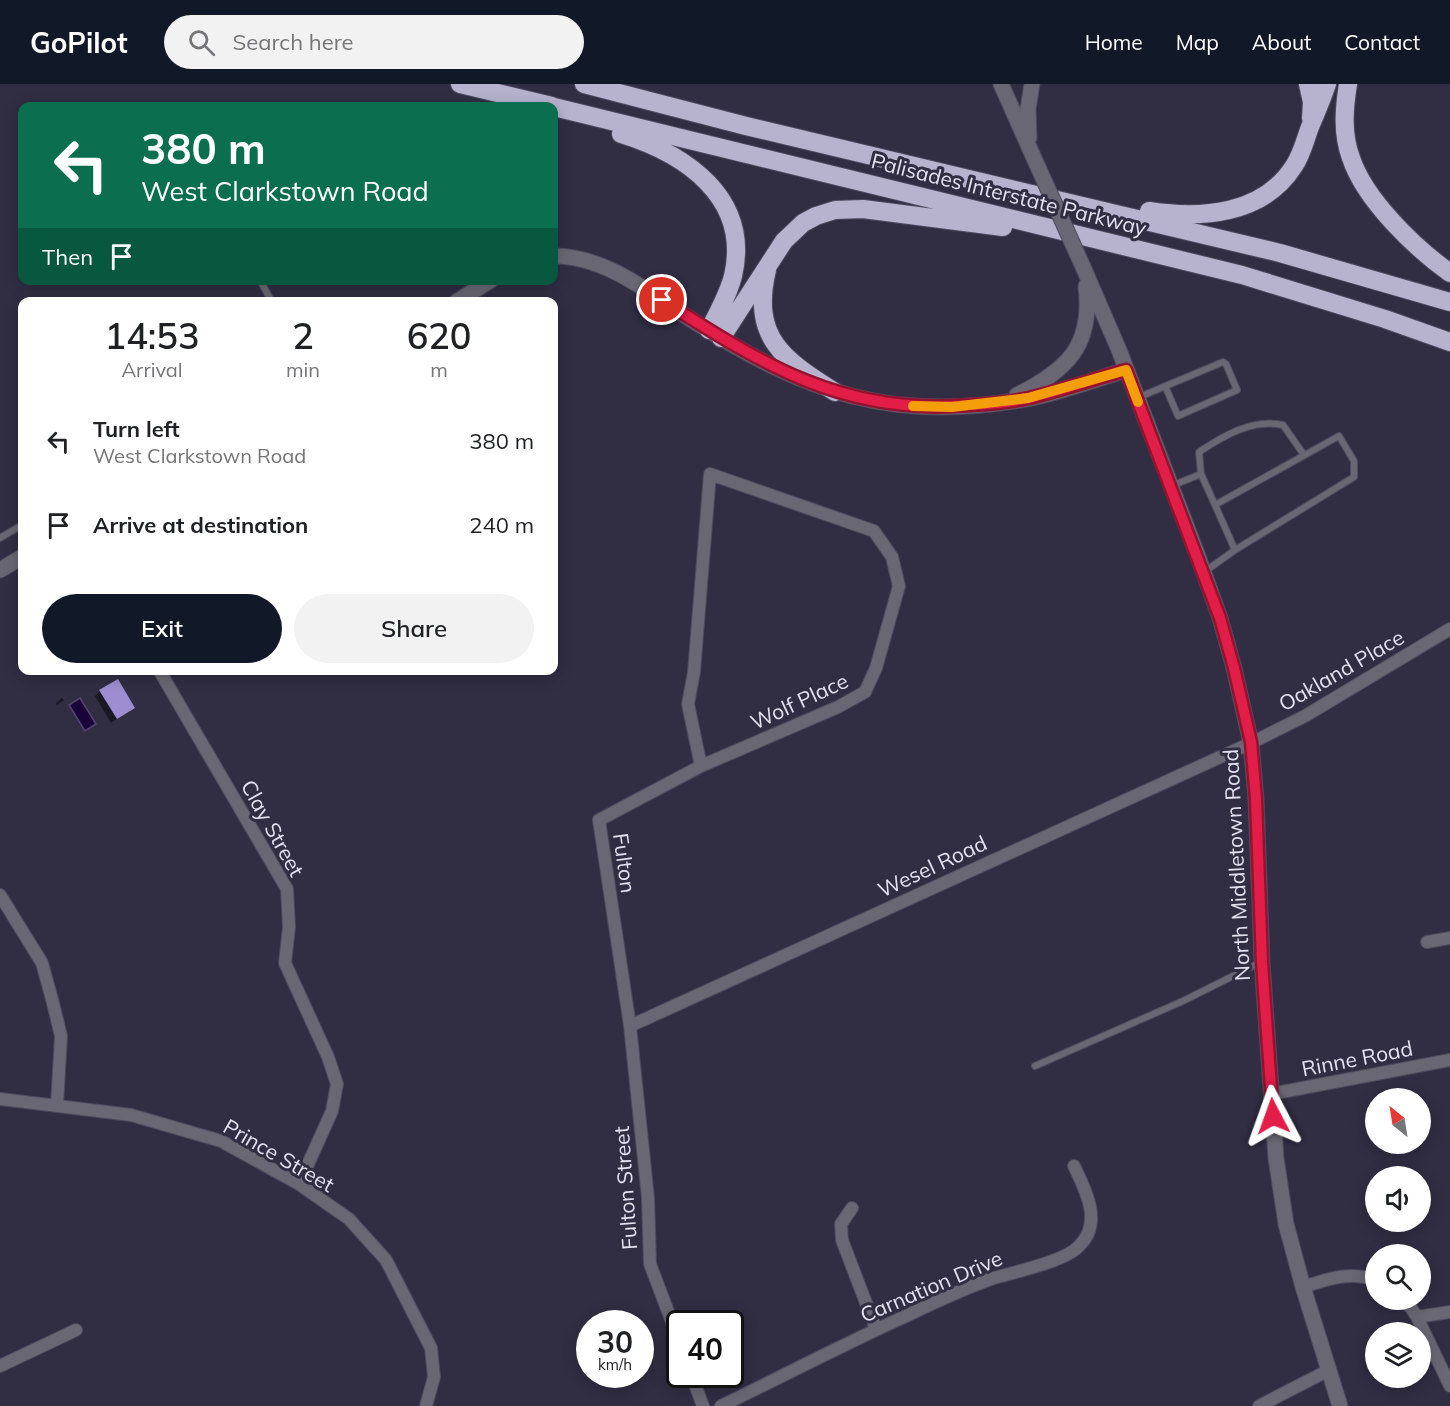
<!DOCTYPE html>
<html lang="en">
<head>
<meta charset="utf-8">
<style>
  body { margin:0; font-family:Mulish,sans-serif; background:#f2f2f2; color:#202124; height:100vh; display:flex; flex-direction:column; font-size:22px; white-space:nowrap }
  * { box-sizing:border-box; margin:0 }
  p { font-size:20px; color:#757577 }
  .icon { flex:none; width:33px; height:33px; fill:none; stroke:currentColor; stroke-width:2; stroke-linecap:round; stroke-linejoin:round }
  .map { position:relative; flex:1; overflow:hidden }
  .details { position:absolute; left:18px; top:213px; width:540px; height:378px; display:flex; flex-direction:column; background:#fff; border-radius:12px; box-shadow:0 3px 15px #0003 }
  .details>* { flex:none }
  .guide { position:absolute; left:18px; top:18px; width:540px; height:183px; border-radius:12px; box-shadow:0 3px 15px #0003; background:#0b6e4f; color:#fff; overflow:hidden }
  .needle { width:39px; rotate:330deg }
  .buttons { position:absolute; left:1365px; top:1004px; display:grid; gap:12px }
  .buttons a { display:grid; place-items:center; width:66px; height:66px; border-radius:50%; background:#fff; box-shadow:0 3px 15px #0003; font-size:30px }
  .speed { position:absolute; left:576px; top:1226px; display:flex; gap:12px; font-size:30px; font-weight:700; text-align:center }
  .speed>* { display:grid; place-content:center; width:78px; height:78px; border-radius:50%; background:#fff; box-shadow:0 3px 15px #0003; line-height:1 }
  .speed small { font-size:15px; font-weight:400 }
  .speed .limit { border:3px solid #111; border-radius:9px; background:#fff; color:#111 }
  .pin { position:absolute; display:grid; place-items:center; width:51px; height:51px; color:#fff; margin:-26px; border:3px solid #fff; border-radius:50%; box-shadow:0 2px 6px #0007 }
  .me { position:absolute; width:66px; margin:-33px; rotate:356deg; stroke-linejoin:round; filter:drop-shadow(0 0 4px #0008) }
  .turn { display:flex; align-items:center; gap:21px; height:126px; padding:0 24px; font-size:27px }
  .turn .icon { width:78px; height:78px; stroke-width:2.5 }
  .turn b { display:block; font-size:42px; line-height:51px }
  .then { display:flex; align-items:center; height:57px; padding:0 24px; background:#0003; gap:12px; font-size:22px }
  .eta { display:flex; justify-content:space-evenly; align-items:center; height:102px; text-align:center }
  .eta b { font-size:36px; font-weight:600; line-height:42px }
  .cta { display:flex; gap:12px; margin-top:auto; padding:12px 24px }
  .cta a { flex:1; height:69px; border-radius:36px; background:#111827; color:#fff; font-size:24px; font-weight:600; line-height:69px; text-align:center }
  .cta a+a { background:#f2f2f2; color:#202124 }
  ul { padding:0; list-style:none }
  li { display:flex; align-items:center; gap:18px; height:84px; padding:0 24px }
  li div { flex:1 }
  li b { display:block; font-size:22px }
  li em { font-style:normal }
  header { display:flex; align-items:center; gap:36px; box-sizing:border-box; height:84px; padding:0 30px; background:#111827; color:#fff }
  header strong { font-size:28px }
  nav { display:flex; gap:33px; margin-inline-start:auto; font-size:21px }
  .search { width:420px; height:54px; background:#f2f2f2; display:flex; align-items:center; gap:15px; box-sizing:border-box; padding:0 21px; border-radius:33px; color:#757577; font-size:22px }
  .map>svg:first-child { display:block }
</style>
</head>
<body>
<header>
<strong>GoPilot</strong>
<div class="search"><svg class="icon" aria-label="search" viewBox="0 0 24 24"><circle cx="10" cy="10" r="6"/><path d="M15 15l6 6"/></svg>Search here</div>
<nav><a>Home</a><a>Map</a><a>About</a><a>Contact</a></nav>
</header>
<div class="map">
<svg width="1450" height="1322" viewBox="0 0 1450 1322">
  <rect width="100%" height="100%" fill="#312d43"/>
  <path fill="#19033a" stroke="#564671" stroke-width="1.5" d="M80,614L96,640L85,647L69,621Z"/>
  <path fill="#0007" d="M100,607L133,624L111,639L95,612Z
    M62,614L64,616L57,621L56,619Z"/>
  <path fill="#9c8ed0" d="M118,595L135,624L117,635L99,606Z"/>
  <g fill="none" stroke-linecap="round" stroke-linejoin="round">
    <g stroke="#4e4a5f" stroke-width="8">
      <path id="service" d="M260,196L272,218
        M1137,314L1223,278L1226,280L1237,306L1178,332L1165,302
        M1171,402L1201,390
        M1215,421L1201,390L1199,368C1223,352 1253,334 1283,341L1304,371
        M0,454L22,441
        M1204,488L1235,466L1354,393V377L1339,352L1215,421L1235,466
        M1035,982L1183,917L1261,878"/>
    </g>
    <g stroke="#4e4a5f" stroke-width="14">
      <path id="minor" d="M710,390L874,447L892,473L899,502L876,584L865,608L838,623L701,682L688,620L694,588Z
        M159,586L287,805L289,843L285,879L328,973L337,1000L332,1027L299,1100
        M0,811L42,879L53,919L61,952L57,1021
        M1427,858L1450,854
        M630,942L1251,659L1305,632L1450,545
        M1271,1010L1450,976
        M0,1015L131,1031L221,1057L299,1100L349,1135L386,1176L431,1264L434,1293L426,1322
        M852,1124L841,1140L842,1156L876,1245
        M1303,1203C1328,1195 1349,1187 1376,1196
        M1405,1215L1417,1233L1450,1302
        M1417,1233L1450,1228
        M680,1259L650,1180L648,1114L630,942L599,736L701,682
        M0,1282L76,1246
        M691,1290L703,1322
        M721,1322C783,1292 844,1260 906,1232C935,1218 964,1204 994,1194C1015,1188 1066,1177 1079,1162C1103,1139 1086,1107 1074,1082
        M1259,1322L1329,1286"/>
    </g>
    <g stroke="#4e4a5f" stroke-width="17">
      <path id="tertiary" d="M1001,0L1029,63
        M1029,54L1028,25L1032,0
        M554,172C607,172 652,211 695,238C807,309 892,339 1026,315C1059,309 1093,296 1126,286
        M1084,185L1119,266L1196,467L1220,534L1234,584L1251,659L1256,715L1262,878L1276,1074L1286,1140L1303,1203L1340,1322
        M456,218L491,196
        M1017,311C1067,286 1093,262 1086,202
        M0,486L22,473"/>
    </g>
    <g stroke="#4e4a5f" stroke-width="20">
      <path id="motorway" d="M460,0L552,22
        M584,0L746,42L1280,169L1450,218
        M1308,0L1312,18L1311,34
        M1348,0C1344,25 1342,50 1351,74C1365,116 1414,163 1450,189
        M554,23L1242,191L1385,235L1450,258
        M621,50C686,70 751,114 733,192C728,211 718,229 709,246
        M1149,127C1201,135 1263,131 1294,82C1302,70 1305,56 1310,43C1316,29 1322,15 1327,0
        M767,186C751,254 783,275 835,308
        M721,254L784,157L803,139L816,132L835,126L863,125L1003,143"/>
    </g>
    <use href="#service" stroke="#696773" stroke-width="6"/>
    <use href="#minor" stroke="#696773" stroke-width="12"/>
    <use href="#tertiary" stroke="#696773" stroke-width="15"/>
    <use href="#motorway" stroke="#b7b2ce" stroke-width="18"/>
    <g stroke="#4e4a5f" stroke-width="17" stroke-linecap="butt">
      <path id="tertiary-bridge" d="M1029,63L1084,185"/>
    </g>
    <use href="#tertiary-bridge" stroke="#696773" stroke-width="15"/>
  </g>
  <g fill="none" stroke-linecap="round" stroke-linejoin="round">
    <g stroke="#92132f" stroke-width="15">
      <path id="route" d="M662,216C763,281 845,332 970,321C990,320 1010,318 1029,314C1062,306 1094,295 1126,286L1220,534L1234,584L1251,658L1256,715L1262,878L1273,1032"/>
    </g>
    <use href="#route" stroke="#e11d48" stroke-width="10"/>
    <path stroke="#f59e0b" stroke-width="10" d="M913,322L952,323L1028,314L1126,286L1138,318"/>
  </g>
  <g text-anchor="middle" dominant-baseline="central" stroke-width="6" stroke-linejoin="round" paint-order="stroke">
    <g font-size="21" fill="#e4e1f0" stroke="#312d43">
      <text transform="translate(1009 110) rotate(14)">Palisades Interstate Parkway</text>
      <text transform="translate(1341 586) rotate(-30)">Oakland Place</text>
      <text transform="translate(799 617) rotate(-25)">Wolf Place</text>
      <text transform="translate(273 744) rotate(61)">Clay Street</text>
      <text transform="translate(625 779) rotate(82)">Fulton</text>
      <text transform="translate(1236 781) rotate(-93)">North Middletown Road</text>
      <text transform="translate(932 782) rotate(-25)">Wesel Road</text>
      <text transform="translate(1357 974) rotate(-11)">Rinne Road</text>
      <text transform="translate(279 1071) rotate(30)">Prince Street</text>
      <text transform="translate(625 1104) rotate(-94)">Fulton Street</text>
      <text transform="translate(931 1202) rotate(-23)">Carnation Drive</text>
    </g>
  </g>
</svg>
<div class="buttons">
<a><svg class="needle" viewBox="-14 -14 28 28"><path d="M0-13l5 13h-10z" fill="#e53935"/><path d="M0 13l5-13h-10z" fill="#757577"/></svg></a>
<a><svg class="icon" aria-label="sound" viewBox="0 0 24 24"><path d="M4 9h4l5-4v14l-5-4H4zM17 9q2 3 0 6"/></svg></a>
<a><svg class="icon" aria-label="search" viewBox="0 0 24 24"><circle cx="10" cy="10" r="6"/><path d="M15 15l6 6"/></svg></a>
<a><svg class="icon" aria-label="layers" viewBox="0 0 24 24"><path d="M12 4l9 5-9 5-9-5zM3 14l9 5 9-5"/></svg></a>
</div>
<div class="speed"><div>30<small>km/h</small></div><div class="limit">40</div></div>
<div class="pin" style="left:662px;top:216px;background:#d93025"><svg class="icon" aria-label="arrive" viewBox="0 0 24 24"><path d="M6 21V4h12l-3 4 3 4H6"/></svg></div>
<svg class="me" style="left:1273px;top:1032px" viewBox="-20 -20 40 40"><path d="M0-17L14 15 0 8-14 15z" fill="#e11d48" stroke="#fff" stroke-width="4"/></svg>
<div class="guide">
<div class="turn"><svg class="icon" aria-label="left" viewBox="0 0 24 24"><path d="M17 20v-9H6M10 6l-5 5 5 5"/></svg><div><b>380 m</b>West Clarkstown Road</div></div>
<div class="then">Then<svg class="icon" aria-label="arrive" viewBox="0 0 24 24"><path d="M6 21V4h12l-3 4 3 4H6"/></svg></div>
</div>
<section class="details">
<div class="eta">
<div><b>14:53</b><p>Arrival</p></div>
<div><b>2</b><p>min</p></div>
<div><b>620</b><p>m</p></div>
</div>
<ul>
<li><svg class="icon" aria-label="left" viewBox="0 0 24 24"><path d="M17 20v-9H6M10 6l-5 5 5 5"/></svg><div><b>Turn left</b><p>West Clarkstown Road</p></div><em>380 m</em></li>
<li><svg class="icon" aria-label="arrive" viewBox="0 0 24 24"><path d="M6 21V4h12l-3 4 3 4H6"/></svg><div><b>Arrive at destination</b></div><em>240 m</em></li>
</ul>
<div class="cta"><a>Exit</a><a>Share</a></div>
</section>
</div>
</body>
</html>
